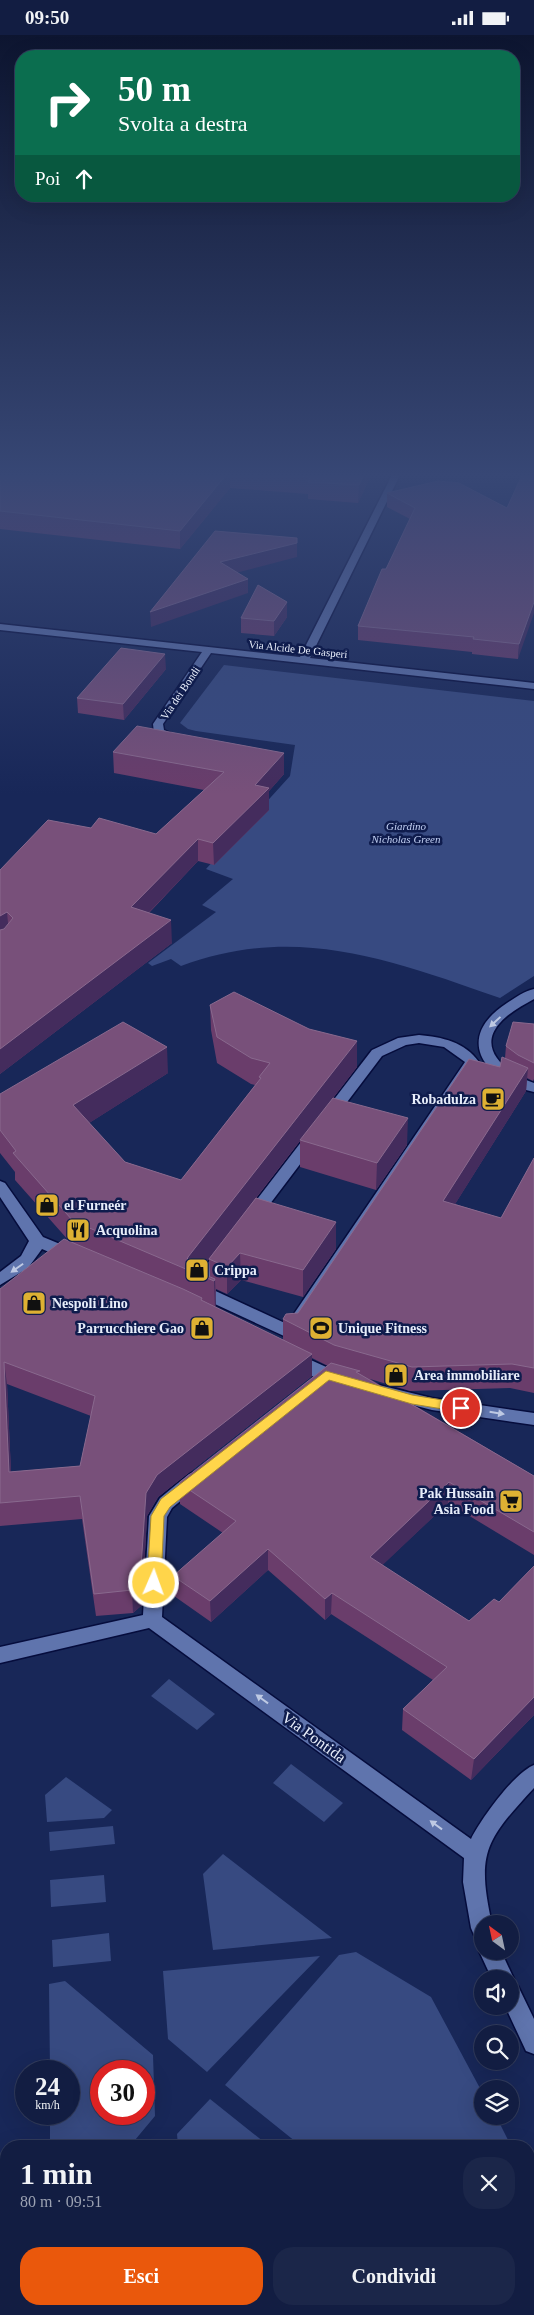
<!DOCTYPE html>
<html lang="it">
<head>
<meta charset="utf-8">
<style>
  body { margin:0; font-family:"Times New Roman",serif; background:#1b2649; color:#f1f3f6; height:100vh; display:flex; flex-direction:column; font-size:19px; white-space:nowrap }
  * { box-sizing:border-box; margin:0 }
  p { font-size:16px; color:#9ca2b2 }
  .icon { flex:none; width:28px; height:28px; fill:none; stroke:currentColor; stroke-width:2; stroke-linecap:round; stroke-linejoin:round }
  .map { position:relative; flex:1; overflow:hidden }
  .panel { position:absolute; left:0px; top:2105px; width:535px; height:175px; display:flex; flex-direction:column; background:#121d42; border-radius:20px 20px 0 0; box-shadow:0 5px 20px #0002,0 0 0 1px #313b5b }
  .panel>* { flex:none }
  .hud { position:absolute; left:15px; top:15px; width:505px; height:152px; border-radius:20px; box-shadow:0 5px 20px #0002,0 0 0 1px #313b5b; background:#0b6e4f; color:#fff; overflow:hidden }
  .needle { width:32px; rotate:327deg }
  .controls { position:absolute; left:474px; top:1880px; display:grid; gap:10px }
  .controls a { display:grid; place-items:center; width:45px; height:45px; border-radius:50%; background:#121d42; box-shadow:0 5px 20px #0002,0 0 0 1px #313b5b; font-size:25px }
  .speed { position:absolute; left:15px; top:2025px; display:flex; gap:10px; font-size:25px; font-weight:700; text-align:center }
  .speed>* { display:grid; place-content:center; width:65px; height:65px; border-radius:50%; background:#121d42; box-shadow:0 5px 20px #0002,0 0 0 1px #313b5b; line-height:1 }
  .speed small { font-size:12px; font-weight:400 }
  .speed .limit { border:8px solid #d22; background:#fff; color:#111 }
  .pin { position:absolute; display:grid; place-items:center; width:42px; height:42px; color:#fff; margin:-21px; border:2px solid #fff; border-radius:50%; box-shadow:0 1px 5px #0007 }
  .me { position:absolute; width:55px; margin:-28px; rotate:2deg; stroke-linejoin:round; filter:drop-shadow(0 0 4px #0008) }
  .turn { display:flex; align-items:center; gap:18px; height:105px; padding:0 20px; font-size:22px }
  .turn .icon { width:65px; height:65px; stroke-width:2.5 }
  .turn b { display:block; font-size:35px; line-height:42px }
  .then { display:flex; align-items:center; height:48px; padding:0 20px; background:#0003; gap:10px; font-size:19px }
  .round { display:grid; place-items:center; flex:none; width:52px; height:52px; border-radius:20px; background:#1b2649 }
  .head { display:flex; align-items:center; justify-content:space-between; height:85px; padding:0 20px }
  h1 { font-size:30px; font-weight:700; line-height:38px }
  .cta { display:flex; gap:10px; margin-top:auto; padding:10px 20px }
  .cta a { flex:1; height:58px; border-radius:20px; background:#ea580c; color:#fff; font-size:20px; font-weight:700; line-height:58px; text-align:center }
  .cta a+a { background:#1b2649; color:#f1f3f6 }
  .status { display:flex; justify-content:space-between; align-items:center; height:35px; padding:0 25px; background:#121d42; direction:ltr }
  .status svg { height:14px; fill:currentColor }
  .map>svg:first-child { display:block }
</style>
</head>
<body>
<div class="status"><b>09:50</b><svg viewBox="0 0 49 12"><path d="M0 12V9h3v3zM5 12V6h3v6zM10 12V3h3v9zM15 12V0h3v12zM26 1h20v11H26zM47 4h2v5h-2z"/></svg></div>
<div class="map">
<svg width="534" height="2280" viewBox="0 0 534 2280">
  <rect width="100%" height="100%" fill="#182758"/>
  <path fill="#374a81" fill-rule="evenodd" d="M224,630L534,666V941L500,963C391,925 296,888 181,931L171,924L152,931L148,928L216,877L202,870L233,844L206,834L290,741L295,710L196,696L188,694L180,688Z
    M169,1644L215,1679L197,1695L151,1661Z
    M291,1729L343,1768L324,1787L273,1748Z
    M66,1742L112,1775L104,1783L47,1787L45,1760Z
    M113,1791L115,1809L50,1816L49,1797Z
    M223,1819L332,1903L213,1915L203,1839Z
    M104,1840L106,1867L51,1872L50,1845Z
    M109,1898L111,1926L53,1932L52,1905Z
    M356,1917L431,1962L482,2057V2081H496L511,2111H301L225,2050L339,1920Z
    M320,1921L207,2037L168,2004L163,1936Z
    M65,1946L153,2020L155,2081L130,2111H50V2079H69V2036H50L49,1949ZM101,2036H144V2079H101Z
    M210,2064L269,2111H178L177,2099Z
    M54,2274H169V2280H54Z
    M188,2274H473L481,2280H189Z"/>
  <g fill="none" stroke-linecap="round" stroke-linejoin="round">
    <g stroke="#050c3c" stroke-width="3">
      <path id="minor" d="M392,440H400L310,623L534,648V654L211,618L163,689L164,695L181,703L175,706L161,703L154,698L153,689L202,617L0,595V589L300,622Z
        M534,954V964C522,971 508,978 499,989C476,1016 510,1040 534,1048V1057C484,1045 453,1003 507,968C515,963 524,956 534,954Z
        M419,1000C442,1002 465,1007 479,1027L296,1301H284L191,1258L189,1254L191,1250L372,1015L398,1003ZM419,1008L444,1012L465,1027L287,1289L207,1252L382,1021L406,1010Z
        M0,1146L5,1148L43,1202L77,1216L79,1220L77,1224H65L42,1214L28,1233L0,1250V1237L21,1221L29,1206L0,1162Z
        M293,1317L344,1340L346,1344L344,1348C327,1353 302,1335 287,1327L285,1323L287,1319Z
        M379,1350L432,1363L534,1378V1390L432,1375L373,1360L371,1356L373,1352Z
        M195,1437L201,1439L204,1444L201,1449L172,1473L167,1482L162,1582L471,1804C481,1784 514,1738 534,1730V1753C486,1805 476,1817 492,1889H482V1903L474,1900L471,1893L463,1847L464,1823L149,1593L0,1628V1612L143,1580L149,1481L160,1463L189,1439Z
        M482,1909V1916H501L514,1944L512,1948L518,1951L534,1984V2019L526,2016L505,1971H510V1944H492L479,1916Z"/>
    </g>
    <use href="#minor" fill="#5f74ad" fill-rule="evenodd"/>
  </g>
  <path fill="#6a3d6b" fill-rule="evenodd" d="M0,440H371L358,468L308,464V459L230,453L180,514L0,494Z
    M534,440L518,624L472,619V617L358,605V591L386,534L410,484L387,472V458L507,473Z
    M287,567V582L274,601L241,598V583Z
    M166,634L124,685L78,678L77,663Z
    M113,717L284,739L269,756V775L214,830L198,826L149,878L172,908L0,1039V835L91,793L156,799L204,755L114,738Z
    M210,970L357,1032L199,1237L210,1242L209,1224L256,1163L336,1214L303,1262L241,1245L227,1259L216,1254L215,1272L283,1305V1284L298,1278L500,1032L505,1023L506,1011L534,989V1044L533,1046L527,1043L526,1056L455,1169L501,1183L534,1123V1358L510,1353L410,1356L370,1344L534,1441V1520L448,1468L382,1530L469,1586L499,1567L534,1531V1680L471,1745L402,1695L403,1674L433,1645L331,1579L325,1585L268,1535L211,1587L174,1561L173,1541L223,1498L180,1469L179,1448L328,1331L312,1323V1341L158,1462L147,1481L142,1570L133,1578L96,1581L82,1484L0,1491V1254L69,1206L15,1145V1137L0,1118V1059L168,1038L89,1088L125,1127L181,1145L255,1050L251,1049L217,1028L211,995ZM7,1349L91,1381L80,1431L11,1437Z
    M300,1105L407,1110L376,1155L300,1132Z"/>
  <path fill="#442c5d" d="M226,440H230V453L180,514V496Z
    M364,440H371L358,468L359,450Z
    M297,508V522L220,542V527Z
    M248,544V558L151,592L150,577Z
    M287,567V582L274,601V586Z
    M534,567V578L518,624L519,609Z
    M165,619L166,634L124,685L123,669Z
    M284,718V739L269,756V775L214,830L213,808L255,750Z
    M198,804V826L132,895L131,872Z
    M7,877L9,899L0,905V881Z
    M171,885L172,908L0,1039V1014Z
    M357,1006V1032L197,1239L187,1234L186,1228L188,1222Z
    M167,1012L168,1038L75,1097L73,1070Z
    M528,1033L526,1056L442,1190L443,1166Z
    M408,1083L407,1110L376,1155L377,1128Z
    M336,1187V1214L303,1262V1235Z
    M240,1218L241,1245L227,1259V1232Z
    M215,1244L216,1272L215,1273L214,1246Z
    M312,1319V1341L158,1462L147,1481L142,1570L133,1578L132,1555L146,1458L157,1440Z
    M4,1327L7,1349L12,1460L9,1437Z
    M449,1447L448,1468L369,1543L370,1522Z
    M268,1514V1535L211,1587L210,1566Z
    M332,1558L331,1579L325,1585V1564Z
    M534,1662V1680L471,1745L474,1724Z"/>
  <path fill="#78507a" stroke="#89698e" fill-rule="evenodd" d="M0,440H226L180,496L0,476Z
    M285,440H364L359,450L308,447L311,442Z
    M522,440H534V567L519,609L473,604L474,602L358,591L382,534H386L415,473L387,458L438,446L459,448L507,473Z
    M215,496L297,503V508L220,527L248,544L150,577Z
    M258,550L287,567L274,586L241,583Z
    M121,613L165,619L123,669L77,663Z
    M137,691L284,718L255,750L269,753L213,808L198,804L131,872L171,885L0,1014V895L4,894L13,883L7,877L0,881V835L48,785L91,793L99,783L156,799L224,737L113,717Z
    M234,957L309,994L357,1006L188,1222L186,1228L189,1233L215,1244L214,1246L73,1186L13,1118L16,1116L0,1095V1059L123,987L167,1012L73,1070L125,1127L181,1145L261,1043L259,1042L270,1028L251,1023L217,1002L210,970Z
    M513,987L534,989V1028L518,1020L506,1011Z
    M502,1022L528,1033L443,1166L501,1183L534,1123V1333L512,1329L412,1332L334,1310L283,1284L286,1279L298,1278L469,1024L500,1032Z
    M333,1063L408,1083L377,1128L300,1105Z
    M256,1163L336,1187L303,1235L240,1218L227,1232L209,1224Z
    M64,1204L183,1254L202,1263L201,1265L312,1319L157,1440L146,1458L140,1547L132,1555L94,1559L80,1461L0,1468V1254ZM4,1327L95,1361L80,1431L9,1437Z
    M331,1328L360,1336L356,1337L534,1441V1497L449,1447L370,1522L469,1586L494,1564L499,1567L534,1531V1662L474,1724L403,1674L447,1632L332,1558L325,1564L268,1514L210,1566L173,1541L236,1486L179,1448Z"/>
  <defs><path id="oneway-solid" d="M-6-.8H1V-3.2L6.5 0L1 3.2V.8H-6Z" transform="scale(1.25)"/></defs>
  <g fill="#bec9e3">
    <use href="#oneway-solid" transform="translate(495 987) rotate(137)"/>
    <use href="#oneway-solid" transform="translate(17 1233) rotate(145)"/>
    <use href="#oneway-solid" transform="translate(497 1378) rotate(9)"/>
    <use href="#oneway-solid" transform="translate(262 1664) rotate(-144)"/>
    <use href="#oneway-solid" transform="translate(436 1790) rotate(-144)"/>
  </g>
  <linearGradient id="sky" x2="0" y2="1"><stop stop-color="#0d1530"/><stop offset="0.58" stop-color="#374775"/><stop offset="1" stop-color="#374775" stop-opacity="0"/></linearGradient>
  <rect width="534" height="759" fill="url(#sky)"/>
  <path fill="#ffd54a" stroke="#a68a30" d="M326,1336L412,1360L461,1368L468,1373L461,1377L412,1369L329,1345L170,1472L164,1481L161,1548L159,1552H149L147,1548L151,1481L161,1464Z"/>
  <defs>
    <g id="cafe-square" transform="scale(1.25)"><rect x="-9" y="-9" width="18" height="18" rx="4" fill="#deb133" stroke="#0f1c4d"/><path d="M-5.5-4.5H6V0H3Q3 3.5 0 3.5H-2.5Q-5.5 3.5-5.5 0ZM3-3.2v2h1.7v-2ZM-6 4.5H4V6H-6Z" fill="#111"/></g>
    <g id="shop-square" transform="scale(1.25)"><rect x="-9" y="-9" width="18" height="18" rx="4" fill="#deb133" stroke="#0f1c4d"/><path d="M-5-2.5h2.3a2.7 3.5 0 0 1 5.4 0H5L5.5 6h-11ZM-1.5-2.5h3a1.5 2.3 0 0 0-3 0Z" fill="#111"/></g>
    <g id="restaurant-square" transform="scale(1.25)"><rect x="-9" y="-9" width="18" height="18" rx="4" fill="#deb133" stroke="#0f1c4d"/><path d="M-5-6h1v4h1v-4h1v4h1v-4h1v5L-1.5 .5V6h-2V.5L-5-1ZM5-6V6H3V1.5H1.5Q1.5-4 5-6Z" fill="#111"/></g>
    <g id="stadium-square" transform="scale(1.25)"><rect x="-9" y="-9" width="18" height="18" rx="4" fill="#deb133" stroke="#0f1c4d"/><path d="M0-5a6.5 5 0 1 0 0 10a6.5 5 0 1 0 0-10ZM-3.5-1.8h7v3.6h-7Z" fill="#111"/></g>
    <g id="supermarket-square" transform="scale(1.25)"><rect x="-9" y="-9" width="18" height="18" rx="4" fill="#deb133" stroke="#0f1c4d"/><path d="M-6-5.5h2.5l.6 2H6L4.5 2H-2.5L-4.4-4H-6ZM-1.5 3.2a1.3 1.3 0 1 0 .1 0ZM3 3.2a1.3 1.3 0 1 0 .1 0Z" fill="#111"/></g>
  </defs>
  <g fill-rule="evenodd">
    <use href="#cafe-square" x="493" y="1064"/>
    <use href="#shop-square" x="47" y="1170"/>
    <use href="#restaurant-square" x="78" y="1195"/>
    <use href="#shop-square" x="197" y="1235"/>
    <use href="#shop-square" x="34" y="1268"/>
    <use href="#shop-square" x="202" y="1293"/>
    <use href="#stadium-square" x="321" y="1293"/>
    <use href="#shop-square" x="396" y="1340"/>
    <use href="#supermarket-square" x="511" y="1466"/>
  </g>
  <g text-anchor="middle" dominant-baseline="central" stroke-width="5" stroke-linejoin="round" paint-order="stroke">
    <g font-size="11" fill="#e7edfa" stroke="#0f1c4d">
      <text transform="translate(298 614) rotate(6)">Via Alcide De Gasperi</text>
      <text transform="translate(180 658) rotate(-56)">Via dei Bondi</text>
    </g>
    <g font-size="11" font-style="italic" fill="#c3d1f4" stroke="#0f1c4d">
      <text x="406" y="791">Giardino<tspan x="406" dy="13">Nicholas Green</tspan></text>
    </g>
    <g font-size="14" font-weight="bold" fill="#e7edfa" stroke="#0f1c4d" text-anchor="start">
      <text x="476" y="1064" text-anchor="end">Robadulza</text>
      <text x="64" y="1170">el Furneér</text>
      <text x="96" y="1195">Acquolina</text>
      <text x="214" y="1235">Crippa</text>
      <text x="52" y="1268">Nespoli Lino</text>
      <text x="184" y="1293" text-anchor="end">Parrucchiere Gao</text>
      <text x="338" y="1293">Unique Fitness</text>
      <text x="414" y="1340">Area immobiliare</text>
      <text x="494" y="1458" text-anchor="end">Pak Hussain<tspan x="494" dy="16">Asia Food</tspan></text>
    </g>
    <g font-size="16" fill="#e7edfa" stroke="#0f1c4d">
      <text transform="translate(314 1702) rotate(36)">Via Pontida</text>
    </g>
  </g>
</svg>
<div class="controls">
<a><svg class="needle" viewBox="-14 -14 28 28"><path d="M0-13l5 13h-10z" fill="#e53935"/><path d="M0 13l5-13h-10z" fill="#9ca2b2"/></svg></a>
<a><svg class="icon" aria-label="sound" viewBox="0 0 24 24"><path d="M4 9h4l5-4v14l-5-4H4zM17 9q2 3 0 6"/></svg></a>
<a><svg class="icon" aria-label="search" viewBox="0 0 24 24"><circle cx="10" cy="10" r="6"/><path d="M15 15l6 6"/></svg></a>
<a><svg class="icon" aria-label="layers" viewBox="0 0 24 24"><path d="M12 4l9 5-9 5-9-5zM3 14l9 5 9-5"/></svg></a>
</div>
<div class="speed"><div>24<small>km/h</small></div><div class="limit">30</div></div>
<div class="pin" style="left:461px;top:1373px;background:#d93025"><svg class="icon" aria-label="arrive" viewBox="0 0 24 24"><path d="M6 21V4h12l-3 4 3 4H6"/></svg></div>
<svg class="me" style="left:154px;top:1548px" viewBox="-20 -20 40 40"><circle r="17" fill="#ffd54a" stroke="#fff" stroke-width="3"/><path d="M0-11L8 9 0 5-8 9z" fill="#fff"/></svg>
<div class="hud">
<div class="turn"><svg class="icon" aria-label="right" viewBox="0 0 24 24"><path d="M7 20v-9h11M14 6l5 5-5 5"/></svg><div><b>50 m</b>Svolta a destra</div></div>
<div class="then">Poi<svg class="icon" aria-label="ahead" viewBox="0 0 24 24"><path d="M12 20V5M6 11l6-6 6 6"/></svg></div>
</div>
<section class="panel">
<div class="head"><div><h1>1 min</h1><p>80 m · 09:51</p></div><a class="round"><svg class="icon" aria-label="close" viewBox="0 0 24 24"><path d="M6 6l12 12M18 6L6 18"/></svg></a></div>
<div class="cta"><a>Esci</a><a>Condividi</a></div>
</section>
</div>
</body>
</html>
